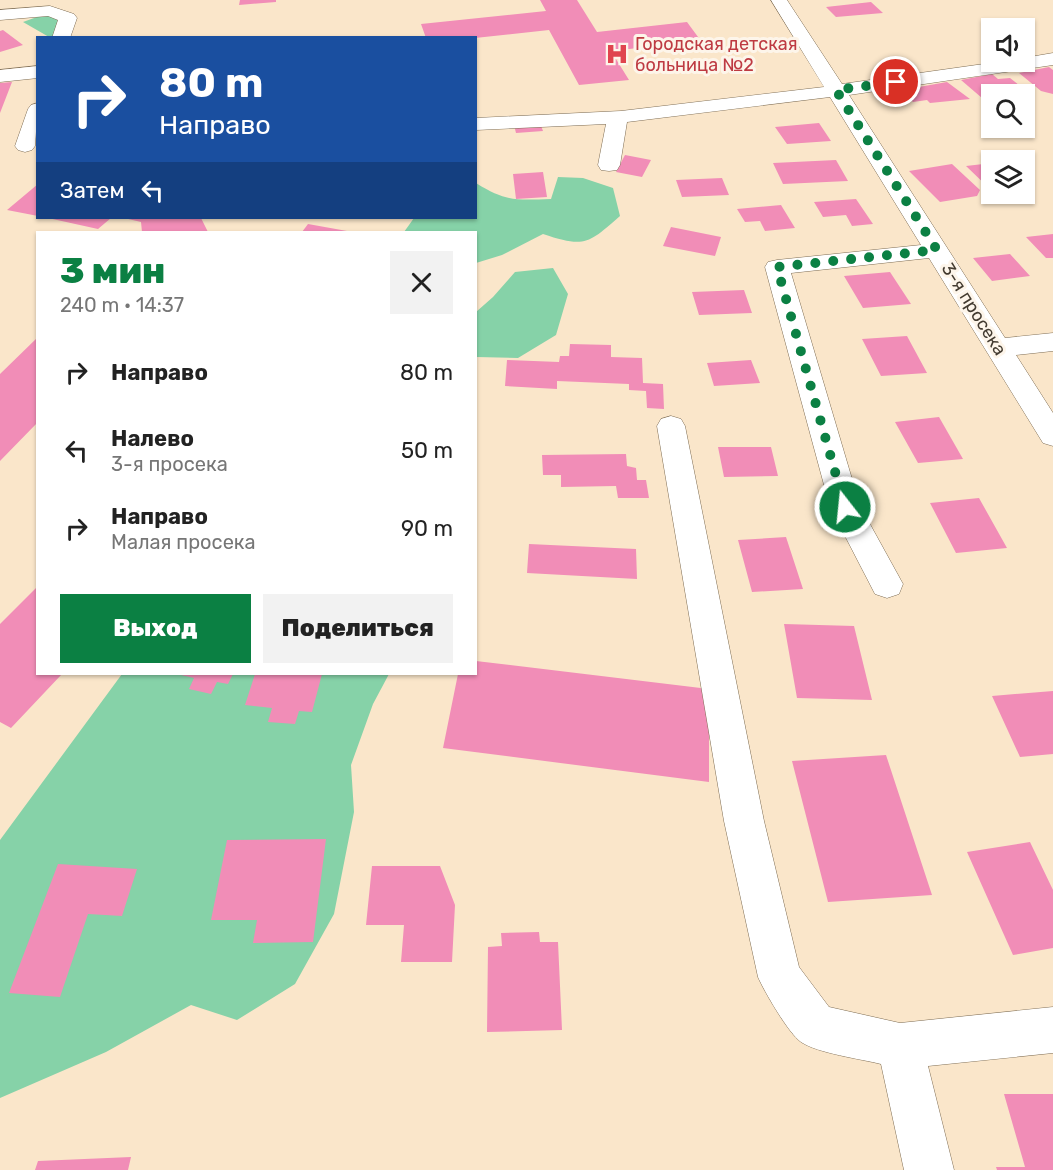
<!DOCTYPE html>
<html lang="ru">
<head>
<meta charset="utf-8">
<style>
  body { margin:0; font-family:Rubik,sans-serif; background:#f2f2f2; color:#222; height:100vh; display:flex; flex-direction:column; font-size:22px; white-space:nowrap }
  * { box-sizing:border-box; margin:0 }
  p { font-size:20px; color:#767676 }
  .icon { flex:none; width:33px; height:33px; fill:none; stroke:currentColor; stroke-width:2; stroke-linecap:round; stroke-linejoin:round }
  .map { position:relative; flex:1; overflow:hidden }
  .sheet { position:absolute; left:36px; top:231px; width:441px; height:444px; display:flex; flex-direction:column; background:#fff; border-radius:0px; box-shadow:0 2px 4px #0004 }
  .sheet>* { flex:none }
  .banner { position:absolute; left:36px; top:36px; width:441px; height:183px; border-radius:0px; box-shadow:0 2px 4px #0004; background:#1a4fa0; color:#fff; overflow:hidden }
  .tools { position:absolute; left:981px; top:18px; display:grid; gap:12px }
  .tools a { display:grid; place-items:center; width:54px; height:54px; border-radius:0px; background:#fff; box-shadow:0 2px 4px #0004; font-size:30px }
  .pin { position:absolute; display:grid; place-items:center; width:51px; height:51px; color:#fff; margin:-26px; border:3px solid #fff; border-radius:50%; box-shadow:0 2px 6px #0007 }
  .me { position:absolute; width:66px; margin:-33px; rotate:344deg; stroke-linejoin:round; filter:drop-shadow(0 0 4px #0008) }
  .turn { display:flex; align-items:center; gap:21px; height:126px; padding:0 24px; font-size:27px }
  .turn .icon { width:78px; height:78px; stroke-width:2.5 }
  .turn b { display:block; font-size:42px; line-height:51px }
  .then { display:flex; align-items:center; height:57px; padding:0 24px; background:#0003; gap:12px; font-size:22px }
  .round { display:grid; place-items:center; flex:none; width:63px; height:63px; border-radius:0px; background:#f2f2f2 }
  .overview { display:flex; align-items:center; justify-content:space-between; height:102px; padding:0 24px }
  h1 { font-size:36px; font-weight:800; line-height:45px; color:#0b8043 }
  .button { display:flex; gap:12px; margin-top:auto; padding:12px 24px }
  .button a { flex:1; height:69px; border-radius:0px; background:#0b8043; color:#fff; font-size:24px; font-weight:800; line-height:69px; text-align:center }
  .button a+a { background:#f2f2f2; color:#222 }
  ul { padding:0; list-style:none }
  li { display:flex; align-items:center; gap:18px; height:78px; padding:0 24px }
  li div { flex:1 }
  li b { display:block; font-size:22px }
  li em { font-style:normal }
  .map>svg:first-child { display:block }
</style>
</head>
<body>
<div class="map">
<svg width="1053" height="1170" viewBox="0 0 1053 1170">
  <rect width="100%" height="100%" fill="#fae6ca"/>
  <path fill="#86d2a8" d="M48,13L64,19L57,37H49L23,22Z
    M558,177L583,178L613,188L620,216C588,244 585,248 543,234L502,255L476,263V232H404L414,218H476V183C506,202 517,200 551,199Z
    M553,268L568,294L556,335L518,358L476,357V312L493,297L515,272Z
    M122,674H389L373,704L351,765L354,812L334,914L295,984L237,1020L191,1005L106,1052L0,1098V840Z"/>
  <path fill="#f18db7" d="M240,0H276V2L239,5Z
    M540,0H577L597,32L687,22L701,41L611,51L629,80L579,85L549,30L475,38H426L421,24L546,11Z
    M871,2L883,13L836,17L826,7Z
    M3,30L23,45L0,52V31Z
    M1049,67L1053,70V94L1041,91L1019,73Z
    M992,74L998,79L1010,78L1028,92L992,94V100L982,98L961,80Z
    M12,82L0,113V83Z
    M947,82L970,99L930,103L927,100L913,102L902,90Z
    M540,123L543,131L516,133L514,125Z
    M819,123L831,141L787,144L775,127Z
    M625,155L651,160L642,177L616,172Z
    M836,160L848,181L783,184L773,163Z
    M992,163V191L966,166Z
    M952,164L980,190L977,196L940,202L909,171Z
    M543,172L547,197L516,199L513,174Z
    M722,178L729,195L682,197L676,180Z
    M38,184V216L7,210Z
    M856,199L873,224L852,226L846,215L823,217L814,202Z
    M781,205L795,228L765,231L760,221L745,222L737,209Z
    M48,218H111L98,229Z
    M124,218H201L208,232H142L141,222Z
    M308,224L347,231L346,232H302Z
    M671,227L721,237L715,256L663,246Z
    M1053,234V258H1046L1026,237Z
    M1010,254L1030,276L992,281L973,258Z
    M890,272L911,304L863,308L844,276Z
    M744,290L752,313L699,315L692,292Z
    M907,336L927,373L881,376L862,339Z
    M38,337V422L0,461V374Z
    M570,344L611,345V357L642,358L643,383L663,384L664,409L647,408L646,391L629,390V384L557,381V389L505,386L507,360L559,362L560,356H569Z
    M751,360L760,383L714,386L707,363Z
    M939,417L963,459L918,463L895,422Z
    M718,447H771L778,476L724,477Z
    M626,454L627,466L636,468L637,480H646L649,498H618L616,486L561,487V475H543L542,455Z
    M979,498L1007,548L956,553L930,503Z
    M786,537L803,589L752,592L738,540Z
    M529,544L636,549L637,579L527,573Z
    M38,586V674H62L11,728L0,722V624Z
    M784,624L854,626L872,700L797,698Z
    M476,661L709,689V782L443,748L458,674H476Z
    M177,674H233L228,684L217,682L211,694L189,689L194,678Z
    M255,674H322L312,712L299,711L295,724L268,722L272,708L245,705Z
    M1053,691V754L1020,757L992,696Z
    M886,755L932,895L828,902L792,761Z
    M326,839L313,942L253,943L257,920H211L227,840Z
    M1030,842L1053,890V948L1013,955L967,852Z
    M58,864L137,869L122,916L88,914L60,997L9,993Z
    M372,866H440L455,905L452,962H401L404,925H366Z
    M539,932L540,942H558L562,1030L487,1032L488,947L502,946L501,933Z
    M1004,1094H1053V1170H997L996,1167H1025Z
    M131,1157L128,1170H35L38,1161Z"/>
  <g fill="none" stroke-linecap="round" stroke-linejoin="round">
    <g stroke="#7e6d54" stroke-width="1">
      <path id="minor" d="M771,0H787L842,84L998,62H1024V58L1053,53V65L849,95L1005,338L1053,333V351L1016,355L1053,413V446L1043,443L929,258L791,273L860,506L903,584L899,594L887,598L875,594L830,507L765,267L768,262L777,260L921,245L830,97L627,122L620,165L617,170L609,171L601,170L598,165L606,124L476,130V118L621,111L824,87Z
        M50,6L74,14L77,18L70,38H52L58,20L48,16L0,20V10Z
        M38,66V78L0,82V70Z
        M38,103L35,146L32,150L25,152L18,150L15,146L28,109L31,105Z
        M671,416L681,419L685,426L764,821L799,967L829,1007L900,1023L1053,1007V1053L928,1066L954,1170H904L881,1064C861,1059 817,1053 801,1042C789,1034 764,991 758,977L724,821L657,426L661,419Z"/>
    </g>
    <use href="#minor" fill="#fff" fill-rule="evenodd"/>
  </g>
  <g fill="none" stroke-linecap="round" stroke-linejoin="round">
    <path stroke="#0b8043" stroke-width="10" stroke-dasharray="0 18" d="M845,507L777,267L937,250L836,90L896,82"/>
  </g>
  <defs>
    <g id="hospital-bare" transform="scale(1.8)"><path d="M-5-5h3v3.5h4V-5h3V5h-3V1.5h-4V5h-3Z" fill="#e0444e" stroke="#fdf5ea" stroke-width="2.5" paint-order="stroke"/></g>
  </defs>
  <g fill-rule="evenodd">
    <use href="#hospital-bare" x="617" y="54"/>
  </g>
  <g text-anchor="middle" dominant-baseline="central" stroke-width="6" stroke-linejoin="round" paint-order="stroke">
    <g font-size="18" fill="#be3a42" stroke="#fdf5ea" text-anchor="start">
      <text x="635" y="44">Городская детская<tspan x="635" dy="21">больница №2</tspan></text>
    </g>
    <g font-size="18" fill="#433b30" stroke="#fdf5ea">
      <text transform="translate(974 309) rotate(58)">3-я просека</text>
    </g>
  </g>
</svg>
<div class="tools">
<a><svg class="icon" aria-label="sound" viewBox="0 0 24 24"><path d="M4 9h4l5-4v14l-5-4H4zM17 9q2 3 0 6"/></svg></a>
<a><svg class="icon" aria-label="search" viewBox="0 0 24 24"><circle cx="10" cy="10" r="6"/><path d="M15 15l6 6"/></svg></a>
<a><svg class="icon" aria-label="layers" viewBox="0 0 24 24"><path d="M12 4l9 5-9 5-9-5zM3 14l9 5 9-5"/></svg></a>
</div>
<div class="pin" style="left:896px;top:82px;background:#d93025"><svg class="icon" aria-label="arrive" viewBox="0 0 24 24"><path d="M6 21V4h12l-3 4 3 4H6"/></svg></div>
<svg class="me" style="left:845px;top:507px" viewBox="-20 -20 40 40"><circle r="17" fill="#0b8043" stroke="#fff" stroke-width="3"/><path d="M0-11L8 9 0 5-8 9z" fill="#fff"/></svg>
<div class="banner">
<div class="turn"><svg class="icon" aria-label="right" viewBox="0 0 24 24"><path d="M7 20v-9h11M14 6l5 5-5 5"/></svg><div><b>80 m</b>Направо</div></div>
<div class="then">Затем<svg class="icon" aria-label="left" viewBox="0 0 24 24"><path d="M17 20v-9H6M10 6l-5 5 5 5"/></svg></div>
</div>
<section class="sheet">
<div class="overview"><div><h1>3 мин</h1><p>240 m · 14:37</p></div><a class="round"><svg class="icon" aria-label="close" viewBox="0 0 24 24"><path d="M6 6l12 12M18 6L6 18"/></svg></a></div>
<ul>
<li><svg class="icon" aria-label="right" viewBox="0 0 24 24"><path d="M7 20v-9h11M14 6l5 5-5 5"/></svg><div><b>Направо</b></div><em>80 m</em></li>
<li><svg class="icon" aria-label="left" viewBox="0 0 24 24"><path d="M17 20v-9H6M10 6l-5 5 5 5"/></svg><div><b>Налево</b><p>3-я просека</p></div><em>50 m</em></li>
<li><svg class="icon" aria-label="right" viewBox="0 0 24 24"><path d="M7 20v-9h11M14 6l5 5-5 5"/></svg><div><b>Направо</b><p>Малая просека</p></div><em>90 m</em></li>
</ul>
<div class="button"><a>Выход</a><a>Поделиться</a></div>
</section>
</div>
</body>
</html>
